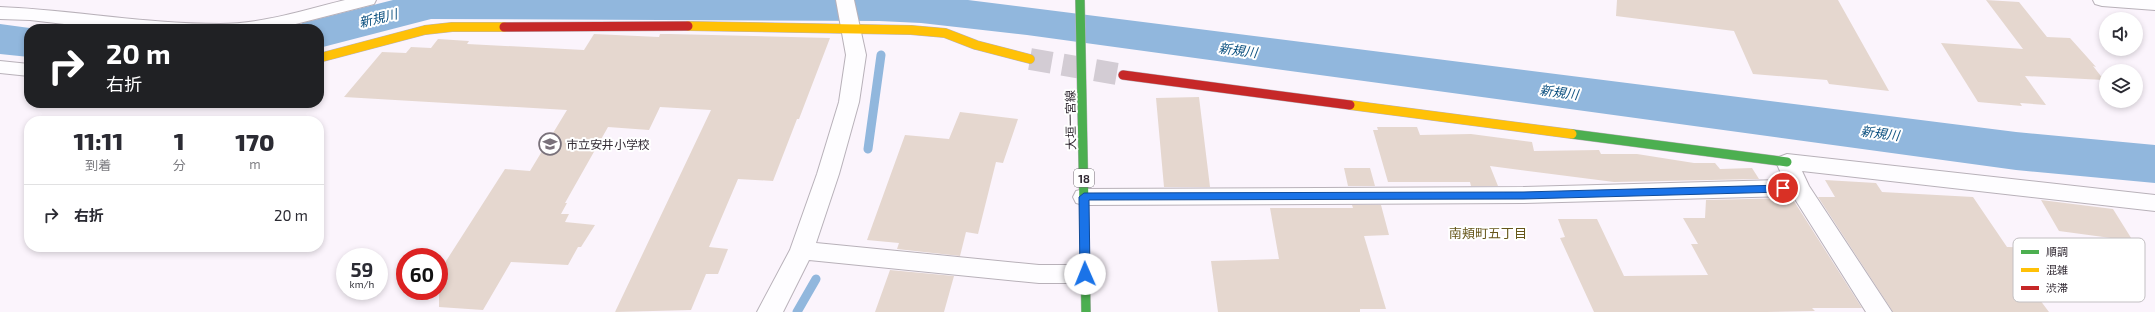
<!DOCTYPE html>
<html lang="ja">
<head>
<meta charset="utf-8">
<style>
  body { margin:0; font-family:"Exo 2","Noto Sans JP",sans-serif; background:#f7f7f7; color:#2b2b33; height:100vh; display:flex; flex-direction:column; font-size:15px; white-space:nowrap }
  * { box-sizing:border-box; margin:0 }
  p { font-size:13px; color:#7c7c81 }
  .icon { flex:none; width:22px; height:22px; fill:none; stroke:currentColor; stroke-width:2; stroke-linecap:round; stroke-linejoin:round }
  .map { position:relative; flex:1; overflow:hidden }
  .side { position:absolute; left:24px; top:116px; width:300px; height:136px; display:flex; flex-direction:column; background:#fff; border-radius:16px; box-shadow:0 2px 6px #0003 }
  .side>* { flex:none }
  .top-card { position:absolute; left:24px; top:24px; width:300px; height:84px; border-radius:16px; box-shadow:0 2px 6px #0003; background:#202124; color:#fff; overflow:hidden }
  .controls { position:absolute; left:2099px; top:12px; display:grid; gap:8px }
  .controls a { display:grid; place-items:center; width:44px; height:44px; border-radius:50%; background:#fff; box-shadow:0 2px 6px #0003; font-size:20px }
  .speed { position:absolute; left:336px; top:248px; display:flex; gap:8px; font-size:20px; font-weight:700; text-align:center }
  .speed>* { display:grid; place-content:center; width:52px; height:52px; border-radius:50%; background:#fff; box-shadow:0 2px 6px #0003; line-height:1 }
  .speed small { font-size:10px; font-weight:400 }
  .speed .limit { border:6px solid #d22; background:#fff; color:#111 }
  .pin { position:absolute; display:grid; place-items:center; width:34px; height:34px; color:#fff; margin:-17px; border:2px solid #fff; border-radius:50%; box-shadow:0 1px 4px #0007 }
  .me { position:absolute; width:44px; margin:-22px; rotate:359deg; stroke-linejoin:round; filter:drop-shadow(0 0 3px #0008) }
  .turn { display:flex; align-items:center; gap:14px; height:84px; padding:0 16px; font-size:18px }
  .turn .icon { width:52px; height:52px; stroke-width:2.5 }
  .turn b { display:block; font-size:28px; line-height:34px }
  .eta { display:flex; justify-content:space-evenly; align-items:center; height:68px; text-align:center }
  .eta b { font-size:24px; font-weight:800; line-height:28px }
  ul { padding:0; list-style:none }
  li { display:flex; align-items:center; gap:12px; height:60px; padding:0 16px; border-top:1px solid #e1e1e2 }
  li div { flex:1 }
  li b { display:block; font-size:15px }
  li em { font-style:normal }
  .map>svg:first-child { display:block }
</style>
</head>
<body>
<div class="map">
<svg width="2155" height="312" viewBox="0 0 2155 312">
  <rect width="100%" height="100%" fill="#fbf4fc"/>
  <g fill="none" stroke-linecap="round" stroke-linejoin="round">
    <path stroke="#91b7dd" stroke-width="9" d="M868,149L881,55
      M797,312L816,279"/>
    <path fill="#91b7dd" fill-rule="evenodd" d="M393,0H968L2016,132L2155,145V183L2016,170L1027,35L921,23L879,21L431,19L319,48V29H297L302,23Z
      M0,24L37,29H29V57L0,54Z"/>
  </g>
  <path fill="#e5d7cf" d="M1617,0H1838L1889,91L1829,84L1827,80L1753,74L1734,31L1616,16Z
    M1986,0L2019,2L2047,37L2070,38L2096,67L2093,66L2104,80L2025,76L2046,105L2020,103L2022,106L1978,102L1941,43L2023,49Z
    M594,34L659,37L660,34H670L830,38L799,119H797L773,181L738,179L709,247L728,249L718,274H706L691,310L615,312L711,110L660,107L649,130L608,127L565,203H567L561,214H569L565,222L595,225L581,247H578L568,265L511,262L483,310L439,307V272L505,169L530,171L567,110L344,97L382,52L406,53L411,47L431,48L438,39L469,41L467,44L584,50Z
    M1199,97L1210,187H1164L1156,98Z
    M960,112L1018,119L1003,163L996,162L978,234L966,232L960,256L897,249L899,243L867,240L905,135L949,139Z
    M1377,127H1417L1420,135L1471,134L1532,142L1534,151L1599,150L1601,154H1637L1694,163H1715L1720,169L1752,168L1759,179L1614,182L1490,166L1498,186H1471L1470,182H1388L1373,130H1378Z
    M1344,168H1370L1375,186H1348Z
    M1825,180L1876,183L1882,192L1973,197L2007,247L2051,248L2092,302L2040,300L2049,312H1893L1818,197H1835Z
    M1792,198L1862,308H1812L1815,311L1766,312H1594L1560,238L1565,237L1558,219H1597L1624,276L1708,275L1691,244H1698L1683,218H1705L1706,200Z
    M2041,200L2113,209L2133,241L2059,231Z
    M1352,205H1381L1389,235L1364,236L1386,309H1360V312H1218L1211,261L1279,259L1270,208H1353Z
    M890,270L954,276L944,312H875Z"/>
  <g fill="none" stroke-linecap="round" stroke-linejoin="round">
    <path stroke="#d3ccd4" stroke-width="22" stroke-dasharray="22 11" stroke-linecap="butt" d="M1030,59L1123,75"/>
    <g stroke="#b8b1b9" stroke-width="2">
      <path id="street" d="M345,0H376L374,4L276,29H107L30,20L0,19V7C73,10 146,24 220,24C262,24 304,10 345,0Z
        M836,0H854L866,55L859,102L839,174L816,243L1039,265H1085L1094,267L1097,274L1094,281L1085,283H1039L809,260L783,312H757L790,250L817,174L839,102L846,55Z
        M2093,0H2155V10L2102,6L2095,4Z
        M0,61L29,64V76L0,73Z
        M1787,154L2155,195V211L1802,171L1809,186L1892,312H1866L1793,196L1523,203L1084,205L1076,203L1073,197L1076,191L1084,189L1523,187L1784,180L1776,162L1779,157Z"/>
    </g>
    <g stroke="#b8b1b9" stroke-width="10">
      <path id="fast" d="M1080,0L1086,312
        M1572,134L1787,162"/>
    </g>
    <g stroke="#b8b1b9" stroke-width="10">
      <path id="slow" d="M688,26L911,30L945,33L976,45L1030,59
        M319,58L425,30L452,27H504
        M1350,105L1572,134"/>
    </g>
    <g stroke="#b8b1b9" stroke-width="10">
      <path id="jam" d="M504,27L688,26
        M1123,75L1350,105"/>
    </g>
    <use href="#street" fill="#fefdff" fill-rule="evenodd"/>
    <use href="#fast" stroke="#4caf50" stroke-width="9"/>
    <use href="#slow" stroke="#ffc107" stroke-width="9"/>
    <use href="#jam" stroke="#c62828" stroke-width="9"/>
  </g>
  <path fill="#1a73e8" stroke="#114b97" d="M1783,185L1788,188L1783,192L1523,199L1089,200L1090,274L1085,277L1080,274L1079,197L1084,193L1523,192Z"/>
  <defs>
    <g id="school-ring" transform="scale(1.15)"><circle r="9.5" fill="#fff" stroke="#79717a" stroke-width="1.5"/><path d="M0-5L7-2L0 1L-7-2ZM-4 1L0 2.5L4 1V4Q0 6-4 4Z" fill="#79717a"/></g>
  </defs>
  <g fill-rule="evenodd">
    <use href="#school-ring" x="550" y="144"/>
  </g>
  <g text-anchor="middle" dominant-baseline="central" stroke-width="4" stroke-linejoin="round" paint-order="stroke">
    <rect fill="#fff" stroke="#706b71" stroke-width="1" x="1074" y="169" width="20" height="18" rx="3"/>
    <g font-size="11" font-weight="bold" fill="#332b34">
      <text x="1084" y="178">18</text>
    </g>
    <g font-size="12" fill="#332b34" stroke="#fff">
      <text transform="translate(1070 120) rotate(-91)">大垣一宮線</text>
    </g>
    <g font-size="12" fill="#332b34" stroke="#fff" text-anchor="start">
      <text x="566" y="144">市立安井小学校</text>
    </g>
    <g font-size="13" font-style="italic" fill="#0e5281" stroke="#fff">
      <text transform="translate(378 18) rotate(-14)">新規川</text>
      <text transform="translate(1238 50) rotate(7)">新規川</text>
      <text transform="translate(1559 92) rotate(7)">新規川</text>
      <text transform="translate(1880 133) rotate(7)">新規川</text>
    </g>
    <g font-size="13" fill="#66561a" stroke="#fff">
      <text x="1488" y="233">南頬町五丁目</text>
    </g>
  </g>
  <rect x="2013" y="238" width="132" height="64" rx="6" fill="#fff" stroke="#c2bfc2" stroke-width="1"/>
  <rect x="2021" y="250" width="18" height="4" fill="#4caf50"/>
  <rect x="2021" y="268" width="18" height="4" fill="#ffc107"/>
  <rect x="2021" y="286" width="18" height="4" fill="#c62828"/>
  <g font-size="11" fill="#332b34">
    <text x="2046" y="256">順調</text>
    <text x="2046" y="274">混雑</text>
    <text x="2046" y="292">渋滞</text>
  </g>
</svg>
<div class="controls">
<a><svg class="icon" aria-label="sound" viewBox="0 0 24 24"><path d="M4 9h4l5-4v14l-5-4H4zM17 9q2 3 0 6"/></svg></a>
<a><svg class="icon" aria-label="layers" viewBox="0 0 24 24"><path d="M12 4l9 5-9 5-9-5zM3 14l9 5 9-5"/></svg></a>
</div>
<div class="speed"><div>59<small>km/h</small></div><div class="limit">60</div></div>
<div class="pin" style="left:1783px;top:188px;background:#d93025"><svg class="icon" aria-label="arrive" viewBox="0 0 24 24"><path d="M6 21V4h12l-3 4 3 4H6"/></svg></div>
<svg class="me" style="left:1085px;top:274px" viewBox="-20 -20 40 40"><circle r="19" fill="#fff"/><path d="M0-13L10 11 0 6-10 11z" fill="#1a73e8"/></svg>
<div class="top-card">
<div class="turn"><svg class="icon" aria-label="right" viewBox="0 0 24 24"><path d="M7 20v-9h11M14 6l5 5-5 5"/></svg><div><b>20 m</b>右折</div></div>
</div>
<section class="side">
<div class="eta">
<div><b>11:11</b><p>到着</p></div>
<div><b>1</b><p>分</p></div>
<div><b>170</b><p>m</p></div>
</div>
<ul>
<li><svg class="icon" aria-label="right" viewBox="0 0 24 24"><path d="M7 20v-9h11M14 6l5 5-5 5"/></svg><div><b>右折</b></div><em>20 m</em></li>
</ul>
</section>
</div>
</body>
</html>
